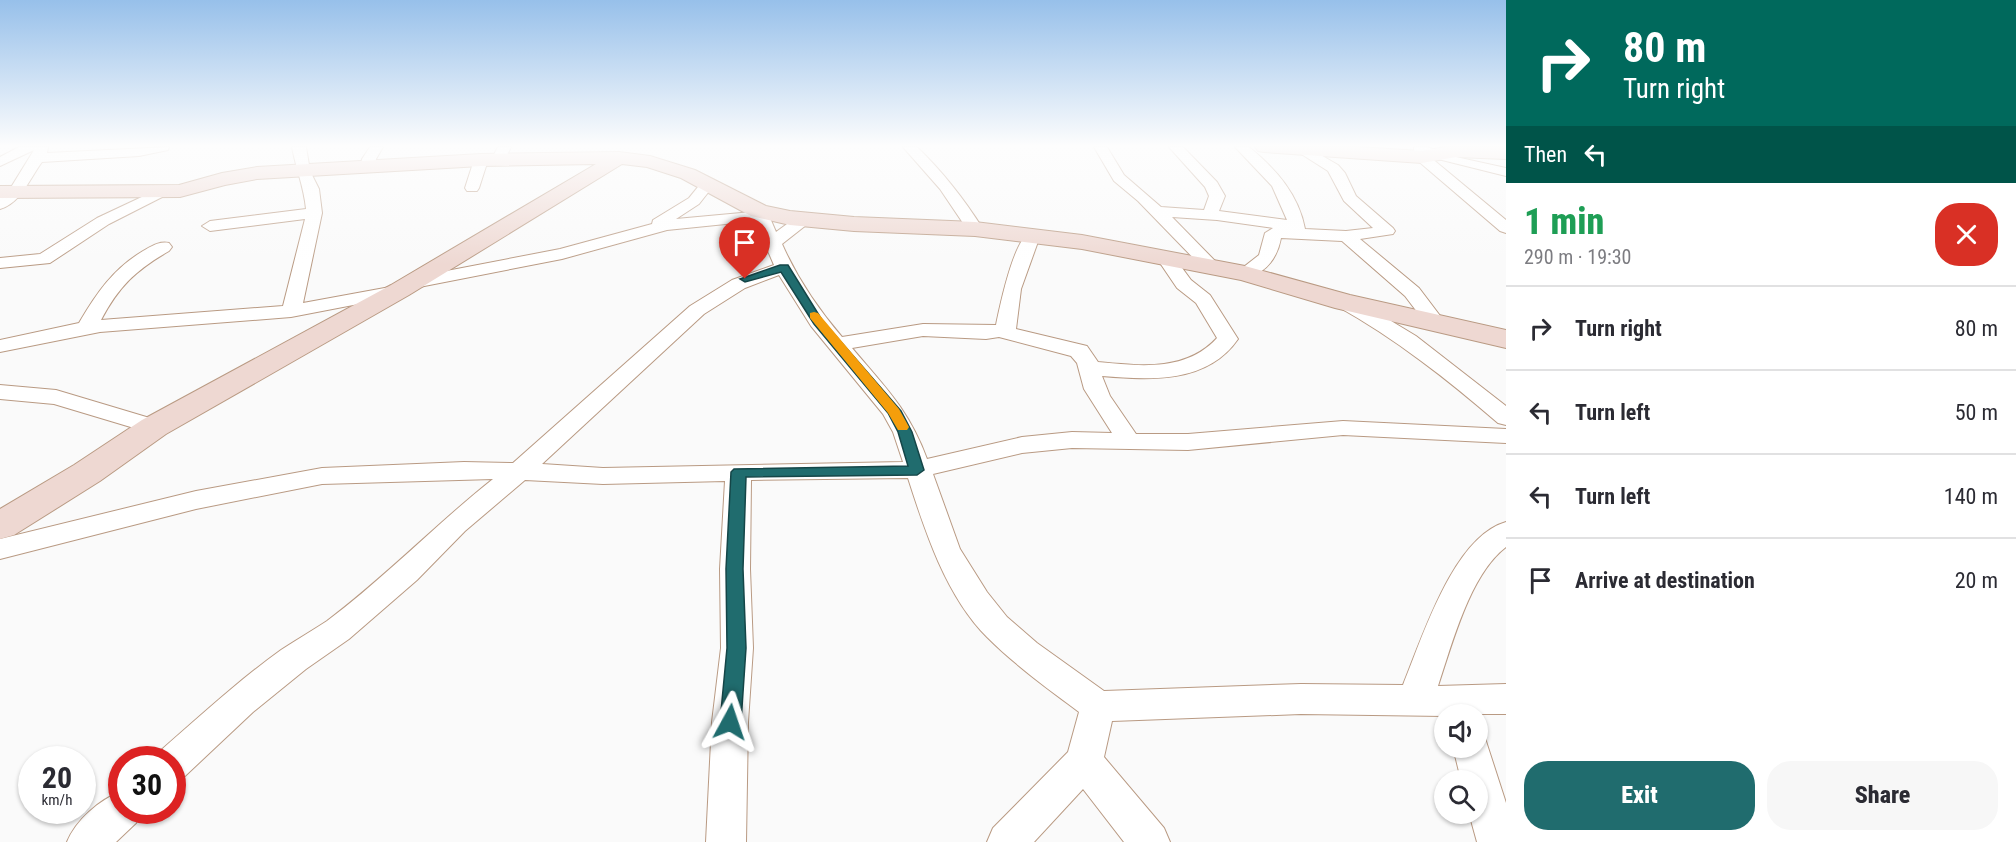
<!DOCTYPE html>
<html lang="en">
<head>
<meta charset="utf-8">
<style>
  body { margin:0; font-family:"Roboto Condensed",sans-serif; background:#f7f7f7; color:#2b2b33; height:100vh; display:flex; flex-direction:column; font-size:22px; white-space:nowrap }
  * { box-sizing:border-box; margin:0 }
  p { font-size:20px; color:#7c7c81 }
  .icon { flex:none; width:33px; height:33px; fill:none; stroke:currentColor; stroke-width:2; stroke-linecap:round; stroke-linejoin:round }
  .map { position:relative; flex:1; overflow:hidden }
  .drawer { display:flex; flex-direction:column; background:#fff; width:510px }
  .drawer>* { flex:none }
  .banner { background:#00695c; color:#fff; overflow:hidden }
  .fabs { position:absolute; left:1434px; top:704px; display:grid; gap:12px }
  .fabs a { display:grid; place-items:center; width:54px; height:54px; border-radius:50%; background:#fff; box-shadow:0 2px 4px #0004; font-size:30px }
  .speed { position:absolute; left:18px; top:746px; display:flex; gap:12px; font-size:30px; font-weight:700; text-align:center }
  .speed>* { display:grid; place-content:center; width:78px; height:78px; border-radius:50%; background:#fff; box-shadow:0 2px 4px #0004; line-height:1 }
  .speed small { font-size:15px; font-weight:400 }
  .speed .limit { border:9px solid #d22; background:#fff; color:#111 }
  .pin { position:absolute; display:grid; place-items:center; width:51px; height:51px; color:#fff; margin:-62px -26px; border-radius:50% 50% 50% 0; rotate:-45deg; box-shadow:0 0 6px #0007 }
  .pin .icon { rotate:45deg }
  .me { position:absolute; width:66px; margin:-33px; rotate:5deg; stroke-linejoin:round; filter:drop-shadow(0 0 4px #0008) }
  .turn { display:flex; align-items:center; gap:21px; height:126px; padding:0 18px; font-size:27px }
  .turn .icon { width:78px; height:78px; stroke-width:2.5 }
  .turn b { display:block; font-size:42px; line-height:51px }
  .then { display:flex; align-items:center; height:57px; padding:0 18px; background:#0003; gap:12px; font-size:22px }
  .round { display:grid; place-items:center; flex:none; width:63px; height:63px; border-radius:24px; background:#f7f7f7 }
  .overview { display:flex; align-items:center; justify-content:space-between; height:102px; padding:0 18px }
  h1 { font-size:36px; font-weight:800; line-height:45px; color:#1e9e55 }
  .button { display:flex; gap:12px; margin-top:auto; padding:12px 18px }
  .button a { flex:1; height:69px; border-radius:24px; background:#206c6e; color:#fff; font-size:24px; font-weight:800; line-height:69px; text-align:center }
  .button a+a { background:#f7f7f7; color:#2b2b33 }
  ul { padding:0; list-style:none }
  li { display:flex; align-items:center; gap:18px; height:84px; padding:0 18px; border-top:2px solid #e1e1e2 }
  li div { flex:1 }
  li b { display:block; font-size:22px }
  li em { font-style:normal }
  main { display:flex; flex:1; min-height:0 }
  .map>svg:first-child { display:block }
</style>
</head>
<body>
<main>
<div class="map">
<svg width="1506" height="842" viewBox="0 0 1506 842">
  <rect width="100%" height="100%" fill="#fafafa"/>
  <g fill="none" stroke-linecap="round" stroke-linejoin="round">
    <g stroke="#b99a83" stroke-width="2">
      <path id="street" d="M19,147H48L47,153L169,147L168,150L139,156L42,162C30,178 21,203 0,209V197L10,189L34,150L0,166V157Z
        M292,147H306L310,171L319,189L322,213L303,303L401,285L403,280L410,278L560,249L652,224L653,220L689,198L702,182L707,181L714,185L699,204L676,219L752,212L753,208L759,206L767,211L776,232L798,216H810L812,219L810,222L782,244C797,278 818,309 842,337L923,324L996,325C1000,306 1014,236 1032,231L1040,236L1021,289L1016,329L1087,346L1098,362C1140,366 1186,372 1217,338L1196,303L1177,288L1156,257L1159,253H1171L1191,280L1210,295L1238,339C1207,384 1150,380 1102,376L1110,396L1136,434H1188L1343,421L1506,429V443L1343,435L1188,450L1072,448L1022,453L933,474L960,549L987,592L1007,617L1037,643L1104,691L1301,684L1403,685C1422,639 1453,537 1506,522V547C1470,574 1452,644 1438,686L1506,684V714H1444V716L1301,714L1112,721L1104,757L1164,828L1170,842H1124L1083,789L1034,842H987L993,828L1068,752L1079,712C1047,688 1015,665 987,637C946,596 925,531 908,478L751,480L750,569L753,648L748,722L746,842H706L712,722L721,648L720,569L725,481L603,484L525,480L465,531L417,580L349,639L306,669L253,712L185,776L172,781V759H155L159,752C199,717 238,681 281,650C296,640 312,631 327,621C386,577 436,524 493,479L322,484L196,509L0,559V539L196,491L322,468L464,462L513,463L690,306L732,280L774,265L755,221L667,230L562,259L409,289L407,294L400,296L291,317L100,332L0,352V340L79,323C96,294 113,269 143,251C152,246 159,241 169,243L172,247L169,251C136,270 119,286 101,320L283,306L305,219L210,231L202,226L210,221L306,209C304,187 296,169 292,147ZM779,275L811,326L883,414L893,432L903,462L603,468L542,464L704,314L745,288ZM923,336L986,339L999,337L1071,356L1077,363L1084,389L1112,433L1072,432L1022,437L927,459C909,410 885,387 852,348Z
        M370,147H383L376,159L375,167L368,171L361,167L362,159Z
        M498,147H511L503,163L498,164L491,160Z
        M903,147H917C943,172 964,199 983,229L981,232H969L940,189Z
        M1094,147H1107L1124,175L1161,207L1204,210L1209,196L1205,187L1169,147H1183L1217,182L1225,196L1219,211L1287,220L1272,186L1235,147H1249C1276,169 1299,195 1305,229L1346,231L1373,228L1344,201L1328,171L1295,150L1297,147H1307L1338,165L1345,173L1356,196L1393,228L1395,231L1393,234L1360,239L1419,288L1444,321L1441,325H1427L1405,296L1342,241L1281,238C1277,259 1266,273 1245,278L1239,277L1236,273L1259,255L1265,233L1273,228L1217,220L1172,217L1219,265L1216,269H1204L1138,201L1114,181Z
        M1414,147H1427L1456,157L1506,168V176L1430,157L1506,220V233L1500,231L1417,160L1415,157L1419,154L1414,152Z
        M481,156L488,160L479,188L477,191H467L465,188L474,160Z
        M163,187L168,188L170,191L168,194L109,224L50,263L0,268V258L40,254L97,218Z
        M1344,296L1373,310L1416,336L1506,406V425L1498,423C1447,379 1396,339 1337,306L1334,302L1337,298Z
        M0,385L56,390L163,422L166,427L163,432L154,434L54,404L0,399Z
        M1478,733L1484,735L1506,803V842H1477L1469,813H1478V780H1461L1453,747H1478Z
        M122,791V810H142L136,823L116,842H67C76,820 99,800 122,791Z"/>
    </g>
    <g stroke="#b99a83" stroke-width="2">
      <path id="secondary" d="M1255,147H1357L1422,151L1445,147H1506V159L1456,157L1422,163L1264,152L1258,151Z
        M619,152L650,156L695,170L766,206L790,211L854,217L975,222L1082,235L1245,266L1350,295L1506,330V348L1335,308L1241,280L1082,249L975,236L854,231L790,225L751,216L681,178L647,167L622,164L409,295L166,434L100,481L14,535L0,539V509L74,465L142,420L391,285L596,164L481,166L257,179L225,185L180,197L0,198V186L179,185L222,173L257,167L481,154Z"/>
    </g>
    <use href="#street" fill="#fff" fill-rule="evenodd"/>
    <use href="#secondary" fill="#eed8d2" fill-rule="evenodd"/>
  </g>
  <linearGradient id="sky" x2="0" y2="1"><stop stop-color="#97c0ea"/><stop offset="0.55" stop-color="#fdfdfd"/><stop offset="1" stop-color="#fdfdfd" stop-opacity="0"/></linearGradient>
  <rect width="1506" height="265" fill="url(#sky)"/>
  <path fill="#206c6e" stroke="#154648" stroke-width="1.5" d="M780,265H788L822,320L901,411L912,432L924,470L917,475L746,477L743,569L746,648L741,722L738,729L730,731L723,729L720,722L727,648L726,569L731,472L734,469L908,466L898,432L888,413L814,324L781,272L745,282L740,279Z"/>
  <path fill="#f59e0b" d="M814,312L818,313L899,409L909,427L907,430H898L888,413L810,318V313Z"/>
</svg>
<div class="fabs">
<a><svg class="icon" aria-label="sound" viewBox="0 0 24 24"><path d="M4 9h4l5-4v14l-5-4H4zM17 9q2 3 0 6"/></svg></a>
<a><svg class="icon" aria-label="search" viewBox="0 0 24 24"><circle cx="10" cy="10" r="6"/><path d="M15 15l6 6"/></svg></a>
</div>
<div class="speed"><div>20<small>km/h</small></div><div class="limit">30</div></div>
<div class="pin" style="left:745px;top:279px;background:#d93025"><svg class="icon" aria-label="arrive" viewBox="0 0 24 24"><path d="M6 21V4h12l-3 4 3 4H6"/></svg></div>
<svg class="me" style="left:730px;top:722px" viewBox="-20 -20 40 40"><path d="M0-17L14 15 0 8-14 15z" fill="#206c6e" stroke="#fff" stroke-width="4"/></svg>
</div>
<section class="drawer">
<div class="banner">
<div class="turn"><svg class="icon" aria-label="right" viewBox="0 0 24 24"><path d="M7 20v-9h11M14 6l5 5-5 5"/></svg><div><b>80 m</b>Turn right</div></div>
<div class="then">Then<svg class="icon" aria-label="left" viewBox="0 0 24 24"><path d="M17 20v-9H6M10 6l-5 5 5 5"/></svg></div>
</div>
<div class="overview"><div><h1>1 min</h1><p>290 m · 19:30</p></div><a class="round" style="background:#d93025;color:#fff"><svg class="icon" aria-label="close" viewBox="0 0 24 24"><path d="M6 6l12 12M18 6L6 18"/></svg></a></div>
<ul>
<li><svg class="icon" aria-label="right" viewBox="0 0 24 24"><path d="M7 20v-9h11M14 6l5 5-5 5"/></svg><div><b>Turn right</b></div><em>80 m</em></li>
<li><svg class="icon" aria-label="left" viewBox="0 0 24 24"><path d="M17 20v-9H6M10 6l-5 5 5 5"/></svg><div><b>Turn left</b></div><em>50 m</em></li>
<li><svg class="icon" aria-label="left" viewBox="0 0 24 24"><path d="M17 20v-9H6M10 6l-5 5 5 5"/></svg><div><b>Turn left</b></div><em>140 m</em></li>
<li><svg class="icon" aria-label="arrive" viewBox="0 0 24 24"><path d="M6 21V4h12l-3 4 3 4H6"/></svg><div><b>Arrive at destination</b></div><em>20 m</em></li>
</ul>
<div class="button"><a>Exit</a><a>Share</a></div>
</section>
</main>
</body>
</html>
